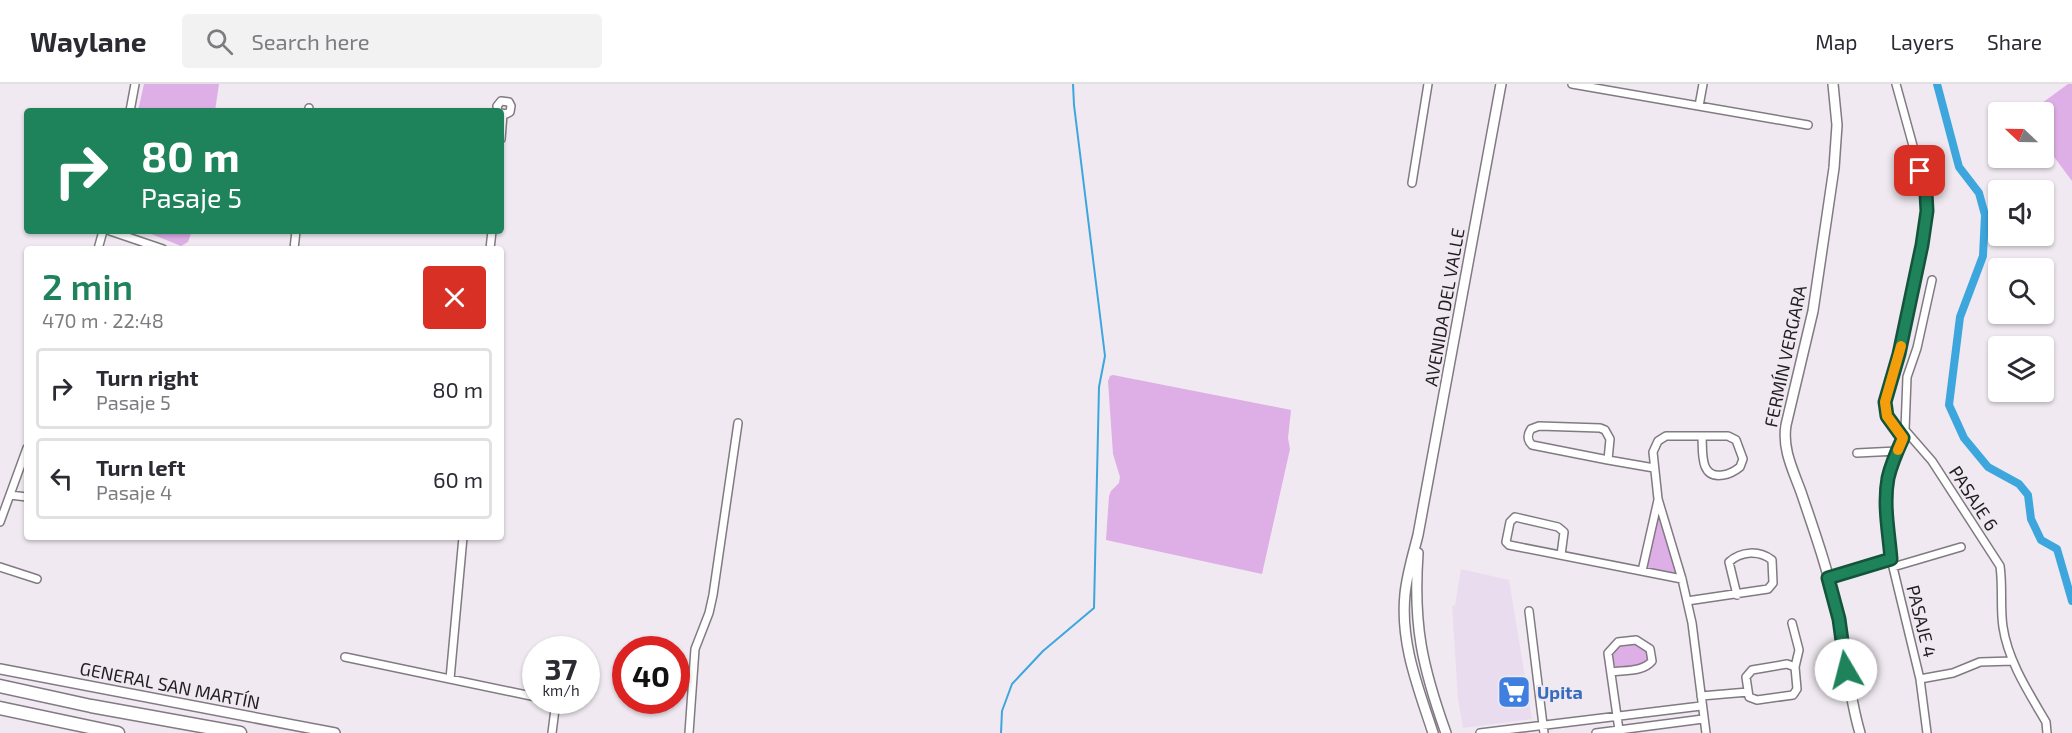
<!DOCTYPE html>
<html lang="en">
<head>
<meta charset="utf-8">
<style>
  body { margin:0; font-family:"Exo 2",sans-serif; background:#f2f2f3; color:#2b2b33; height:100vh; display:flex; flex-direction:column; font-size:22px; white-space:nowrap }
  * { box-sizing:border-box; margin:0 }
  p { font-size:20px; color:#7c7c81 }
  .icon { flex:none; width:33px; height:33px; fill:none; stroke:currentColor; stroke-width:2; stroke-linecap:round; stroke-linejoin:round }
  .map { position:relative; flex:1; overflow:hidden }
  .drawer { position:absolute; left:24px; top:162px; width:480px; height:294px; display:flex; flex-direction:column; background:#fff; border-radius:6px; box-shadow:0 2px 4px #0004 }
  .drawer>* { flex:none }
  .top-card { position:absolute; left:24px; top:24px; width:480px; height:126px; border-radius:6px; box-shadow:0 2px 4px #0004; background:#1e825b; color:#fff; overflow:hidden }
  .needle { width:39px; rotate:292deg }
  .controls { position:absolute; left:1988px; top:18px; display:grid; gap:12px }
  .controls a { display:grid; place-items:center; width:66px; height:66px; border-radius:6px; background:#fff; box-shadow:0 2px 4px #0004; font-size:30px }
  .speed { position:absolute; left:522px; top:552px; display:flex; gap:12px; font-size:30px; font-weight:700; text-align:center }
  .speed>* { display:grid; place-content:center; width:78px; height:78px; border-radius:50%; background:#fff; box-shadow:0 2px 4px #0004; line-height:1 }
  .speed small { font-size:15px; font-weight:400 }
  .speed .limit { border:9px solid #d22; background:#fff; color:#111 }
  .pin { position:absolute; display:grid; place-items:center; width:51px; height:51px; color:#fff; margin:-26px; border-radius:12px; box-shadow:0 3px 9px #0006 }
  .me { position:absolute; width:66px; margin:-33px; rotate:352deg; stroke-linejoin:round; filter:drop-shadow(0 0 4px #0008) }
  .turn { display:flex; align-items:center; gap:21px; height:126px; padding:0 18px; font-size:27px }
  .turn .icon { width:78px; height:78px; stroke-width:2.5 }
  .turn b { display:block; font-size:42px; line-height:51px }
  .round { display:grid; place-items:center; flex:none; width:63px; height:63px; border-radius:6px; background:#f2f2f3 }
  .summary { display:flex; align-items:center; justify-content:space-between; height:102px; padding:0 18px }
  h1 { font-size:36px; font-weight:600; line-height:45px; color:#1e825b }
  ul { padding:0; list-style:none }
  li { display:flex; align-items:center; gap:18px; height:81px; margin:0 12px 9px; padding:0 6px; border:3px solid #e1e1e2; border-radius:6px }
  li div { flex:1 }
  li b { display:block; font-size:22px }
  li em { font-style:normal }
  header { display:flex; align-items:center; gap:36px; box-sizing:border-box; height:84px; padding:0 30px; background:#fff; border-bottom:2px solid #e1e1e2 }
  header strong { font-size:28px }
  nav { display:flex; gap:33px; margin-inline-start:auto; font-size:21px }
  .search { width:420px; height:54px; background:#f2f2f3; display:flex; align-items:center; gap:15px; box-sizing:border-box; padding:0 21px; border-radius:6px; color:#7c7c81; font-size:22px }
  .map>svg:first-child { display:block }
</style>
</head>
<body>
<header>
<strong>Waylane</strong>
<div class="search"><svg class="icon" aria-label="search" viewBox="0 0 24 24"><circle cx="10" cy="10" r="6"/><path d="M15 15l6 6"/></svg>Search here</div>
<nav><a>Map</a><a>Layers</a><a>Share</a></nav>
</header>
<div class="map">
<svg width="2072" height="649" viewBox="0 0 2072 649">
  <rect width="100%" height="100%" fill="#f0e9f1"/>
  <path fill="#eadcef" d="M1461,485L1509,496L1532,635L1463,644L1458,616L1452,522L1455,521Z"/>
  <path fill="#deaee6" d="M144,0H219L215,27H138Z
    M2068,0H2072V97L2043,58V28H2030Z
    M144,147H192L188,158L181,162Z
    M1113,291L1291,326L1288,354L1290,365L1262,490L1106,456L1109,412L1111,407L1119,399L1120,393L1113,370L1108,297L1110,292Z
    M1659,430L1676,490L1646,484Z
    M1634,559L1639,560L1650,569V575C1642,585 1627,583 1616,583C1611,578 1612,570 1615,563Z"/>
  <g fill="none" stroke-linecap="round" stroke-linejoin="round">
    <path stroke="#3da6dd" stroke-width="2" d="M1001,649L1002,627L1012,600L1043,567L1094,524L1099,303L1105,272L1074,21L1073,0"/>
    <path stroke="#3da6dd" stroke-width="8" d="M1937,0L1959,83L1979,109L1985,131L1983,172L1960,233L1949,321L1964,354L1988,383L2019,400L2028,411L2031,435L2041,456L2057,465L2072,517"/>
    <g stroke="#817a82" stroke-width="10">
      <path id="street" d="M1572,0L1808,41
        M1896,0L1926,109C1928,162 1912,217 1899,268C1896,283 1884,307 1885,322C1886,334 1896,344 1903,354
        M1699,22L1703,0
        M130,27L135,0
        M309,27V24
        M498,27L497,22L501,17L509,18L511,22L510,28L506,30L501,29
        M501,55L503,30
        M1412,99L1428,0
        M110,147L163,165
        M98,165L103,147
        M294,165L296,147
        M490,165L492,147
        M1539,342L1600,344L1605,346L1610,355L1608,376L1532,361C1527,356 1527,351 1531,345Z
        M1905,346L1932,377L2000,482C2003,503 2000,523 2003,543C2008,577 2029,609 2046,638L2047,649
        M1702,352H1666L1658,357L1653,368L1658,415L1682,495L1692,539L1706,649
        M1702,352H1728L1736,356L1743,375L1740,383C1735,387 1730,390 1723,391C1699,395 1703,367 1702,352Z
        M1857,369L1897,367
        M1608,376L1654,384
        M10,411L27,413
        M0,438L27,364
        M1561,471L1564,448L1558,443L1515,433L1510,438L1506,458L1509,461L1682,495
        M0,483L37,495
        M1893,483L1961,463
        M1642,487L1658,416
        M1828,494L1891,475
        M1687,517L1768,505L1773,499L1772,476C1759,466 1741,467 1729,478L1737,511
        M1529,527L1544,649
        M1792,539L1799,566L1795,583
        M345,573L536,613
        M1787,580L1795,583L1797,605L1793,611L1757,616L1749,613L1746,593L1752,586Z
        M1611,588C1625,586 1643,588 1652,577L1650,565L1636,556L1618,558L1608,569L1619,646
        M450,595L463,453
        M1920,595L1953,589L1980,578L2013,577
        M1701,612L1748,608
        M550,616L555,625L552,649
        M689,649L695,565L709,529L713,511L738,339
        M1480,649L1701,622
        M1596,649L1703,635
        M1927,649L1920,595L1891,475L1886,419L1889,392L1905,346L1907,293L1917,264L1932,196"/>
    </g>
    <g stroke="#817a82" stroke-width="12">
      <path id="secondary" d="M1833,0L1837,41L1834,84L1813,227L1786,341C1782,365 1793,386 1801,408C1815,449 1830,492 1839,536C1846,574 1849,612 1860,649
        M1418,469C1413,541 1422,582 1446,649
        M0,585L335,649
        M1433,649C1418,603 1400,559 1405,510C1407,490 1413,471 1418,451L1501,0"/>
    </g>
    <g stroke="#817a82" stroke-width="15">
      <path id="highway" d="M0,602L91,622L240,649
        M0,624L118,649"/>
    </g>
    <use href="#street" stroke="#fff" stroke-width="7"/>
    <use href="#secondary" stroke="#fff" stroke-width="9"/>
    <use href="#highway" stroke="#fff" stroke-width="12"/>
  </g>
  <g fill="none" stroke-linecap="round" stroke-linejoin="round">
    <g stroke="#14543b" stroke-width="15">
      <path id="route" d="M1846,586L1839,535L1828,494L1891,475C1889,449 1883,421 1888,394C1891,381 1897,367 1903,354L1887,332L1885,318L1899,270L1922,161L1927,127L1926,109L1920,87"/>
    </g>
    <use href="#route" stroke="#1e825b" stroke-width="10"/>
    <path stroke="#f59e0b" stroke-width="10" d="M1898,366L1903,354L1887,332L1885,318L1901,262"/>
  </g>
  <defs>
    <g id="supermarket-square" transform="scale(1.725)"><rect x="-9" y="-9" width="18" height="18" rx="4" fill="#3f7fe0" stroke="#f0e9f1"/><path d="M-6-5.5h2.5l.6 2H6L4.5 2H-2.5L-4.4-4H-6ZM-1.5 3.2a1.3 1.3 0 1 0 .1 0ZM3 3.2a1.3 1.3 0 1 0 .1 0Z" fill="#fff"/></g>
  </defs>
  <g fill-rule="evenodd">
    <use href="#supermarket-square" x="1514" y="608"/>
  </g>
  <g text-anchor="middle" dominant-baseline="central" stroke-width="4.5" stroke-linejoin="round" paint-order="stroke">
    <g font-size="18" fill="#211e21" stroke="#f0e9f1">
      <text transform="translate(1444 223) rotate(-80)">AVENIDA DEL VALLE</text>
      <text transform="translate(1785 272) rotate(-78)">FERMÍN VERGARA</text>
      <text transform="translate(1974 414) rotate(57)">PASAJE 6</text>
      <text transform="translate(1922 537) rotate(76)">PASAJE 4</text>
      <text transform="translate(170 601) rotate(11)">GENERAL SAN MARTÍN</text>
    </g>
    <g font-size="18" font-weight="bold" fill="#366cbe" stroke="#f0e9f1" text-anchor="start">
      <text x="1537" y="608">Upita</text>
    </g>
  </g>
</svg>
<div class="controls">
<a><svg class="needle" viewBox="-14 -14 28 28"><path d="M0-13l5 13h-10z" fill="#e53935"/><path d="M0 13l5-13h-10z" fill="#7c7c81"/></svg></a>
<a><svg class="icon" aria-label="sound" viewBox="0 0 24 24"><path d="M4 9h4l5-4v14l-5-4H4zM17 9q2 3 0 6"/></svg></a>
<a><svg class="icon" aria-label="search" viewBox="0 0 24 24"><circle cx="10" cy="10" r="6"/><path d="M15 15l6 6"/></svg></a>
<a><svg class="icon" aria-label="layers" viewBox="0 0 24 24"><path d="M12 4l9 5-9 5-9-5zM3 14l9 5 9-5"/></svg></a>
</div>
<div class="speed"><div>37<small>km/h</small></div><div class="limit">40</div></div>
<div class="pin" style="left:1920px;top:87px;background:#d93025"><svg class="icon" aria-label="arrive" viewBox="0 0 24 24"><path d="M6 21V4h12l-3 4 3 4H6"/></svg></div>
<svg class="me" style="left:1846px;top:586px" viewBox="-20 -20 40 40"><circle r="19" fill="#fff"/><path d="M0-13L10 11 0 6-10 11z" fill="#1e825b"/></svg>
<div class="top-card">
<div class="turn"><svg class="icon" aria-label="right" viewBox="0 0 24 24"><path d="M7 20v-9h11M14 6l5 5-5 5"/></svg><div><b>80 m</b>Pasaje 5</div></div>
</div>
<section class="drawer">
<div class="summary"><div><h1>2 min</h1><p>470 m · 22:48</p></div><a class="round" style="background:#d93025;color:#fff"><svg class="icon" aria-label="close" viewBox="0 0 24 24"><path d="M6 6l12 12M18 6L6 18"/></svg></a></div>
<ul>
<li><svg class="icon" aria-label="right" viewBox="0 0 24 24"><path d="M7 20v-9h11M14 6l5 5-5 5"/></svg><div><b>Turn right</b><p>Pasaje 5</p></div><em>80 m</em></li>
<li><svg class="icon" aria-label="left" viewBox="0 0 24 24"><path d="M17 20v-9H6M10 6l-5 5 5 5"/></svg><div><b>Turn left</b><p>Pasaje 4</p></div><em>60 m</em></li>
</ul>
</section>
</div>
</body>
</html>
